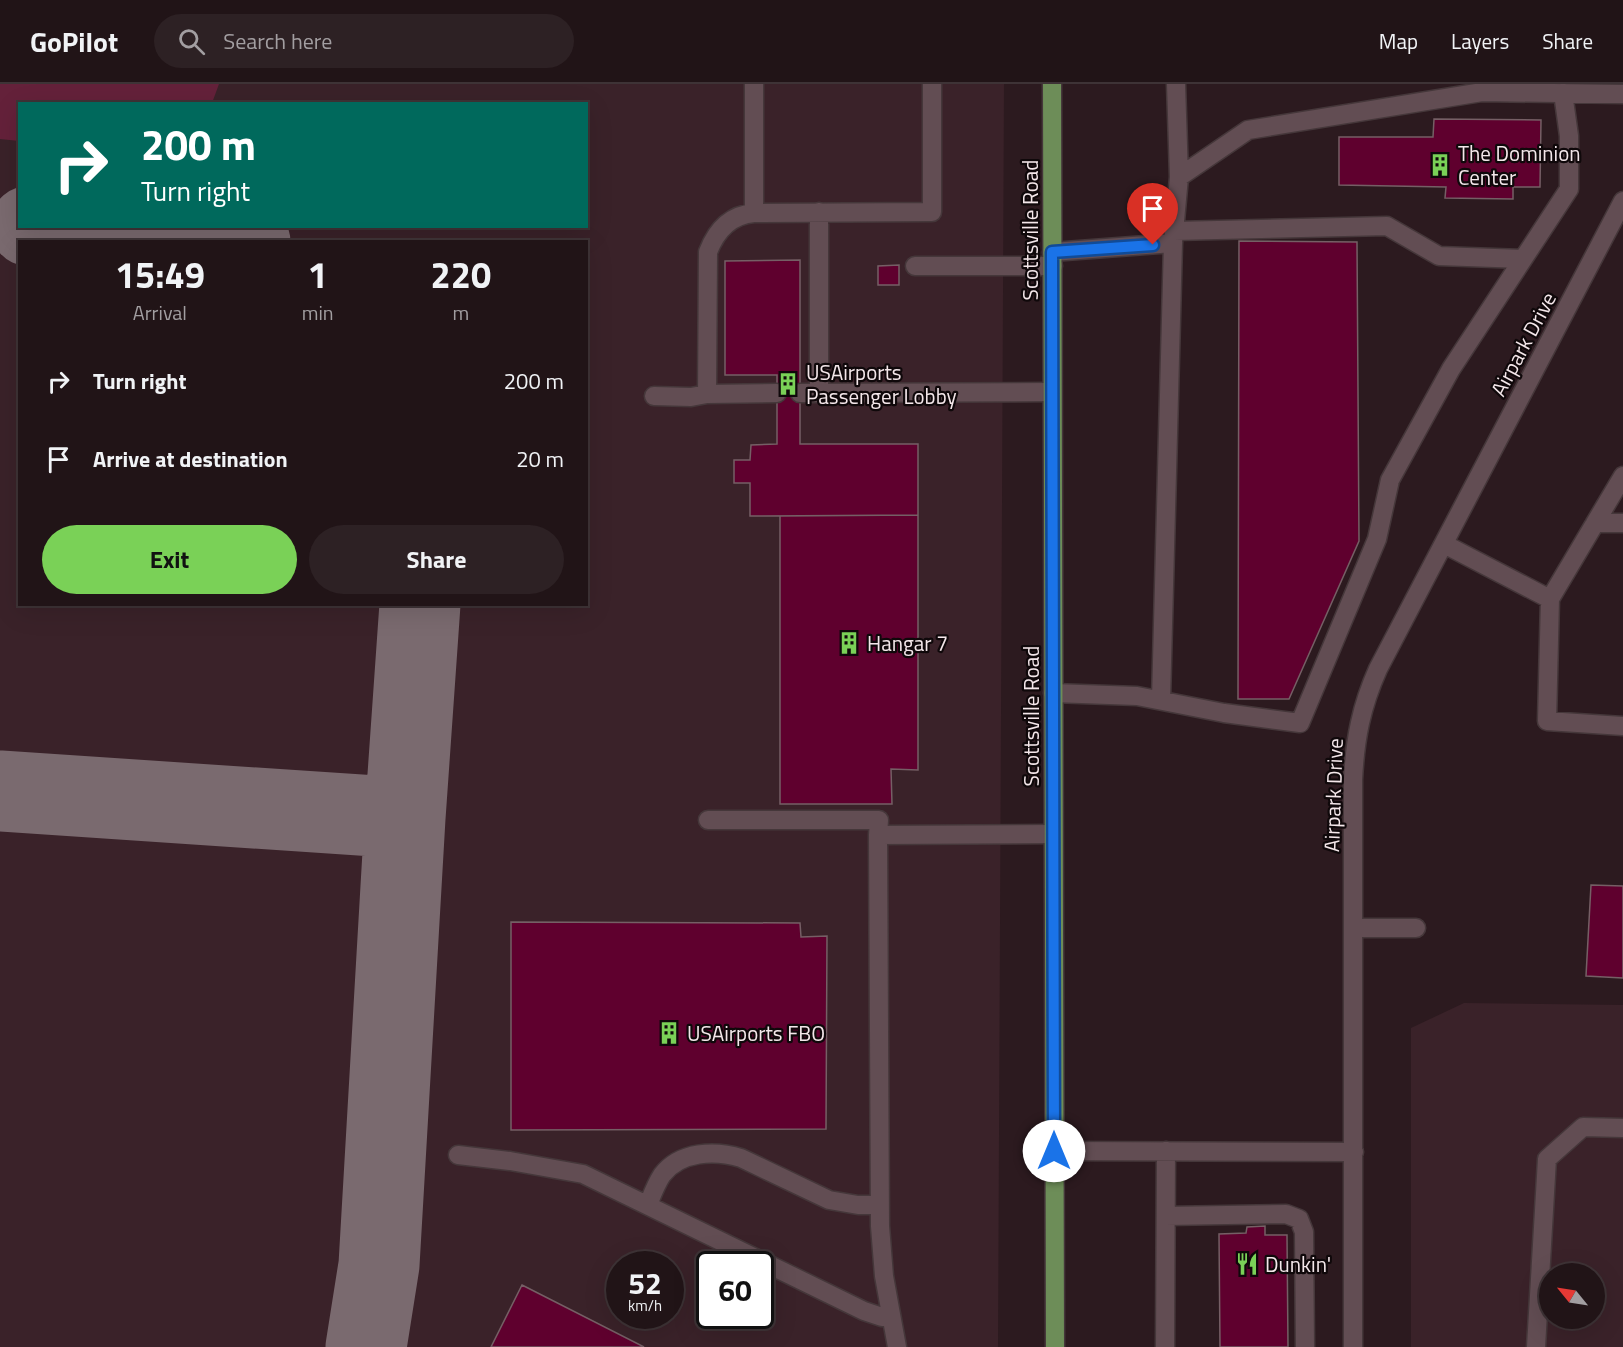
<!DOCTYPE html>
<html lang="en">
<head>
<meta charset="utf-8">
<style>
  body { margin:0; font-family:"Titillium Web",sans-serif; background:#2d2124; color:#f1f3f6; height:100vh; display:flex; flex-direction:column; font-size:22px; white-space:nowrap }
  * { box-sizing:border-box; margin:0 }
  p { font-size:20px; color:#a29ea1 }
  .icon { flex:none; width:33px; height:33px; fill:none; stroke:currentColor; stroke-width:2; stroke-linecap:round; stroke-linejoin:round }
  .map { position:relative; flex:1; overflow:hidden }
  .panel { position:absolute; left:18px; top:156px; width:570px; height:366px; display:flex; flex-direction:column; background:#211417; border-radius:0px; box-shadow:0 6px 24px #0002,0 0 0 2px #3e3336 }
  .panel>* { flex:none }
  .top-card { position:absolute; left:18px; top:18px; width:570px; height:126px; border-radius:0px; box-shadow:0 6px 24px #0002,0 0 0 2px #3e3336; background:#00695c; color:#fff; overflow:hidden }
  .needle { width:39px; rotate:300deg }
  .tools { position:absolute; left:1539px; top:1179px; display:grid; gap:12px }
  .tools a { display:grid; place-items:center; width:66px; height:66px; border-radius:50%; background:#211417; box-shadow:0 6px 24px #0002,0 0 0 2px #3e3336; font-size:30px }
  .speed { position:absolute; left:606px; top:1167px; display:flex; gap:12px; font-size:30px; font-weight:700; text-align:center }
  .speed>* { display:grid; place-content:center; width:78px; height:78px; border-radius:50%; background:#211417; box-shadow:0 6px 24px #0002,0 0 0 2px #3e3336; line-height:1 }
  .speed small { font-size:15px; font-weight:400 }
  .speed .limit { border:3px solid #111; border-radius:9px; background:#fff; color:#111 }
  .pin { position:absolute; display:grid; place-items:center; width:51px; height:51px; color:#fff; margin:-62px -26px; border-radius:50% 50% 50% 0; rotate:-45deg; box-shadow:0 0 6px #0007 }
  .pin .icon { rotate:45deg }
  .me { position:absolute; width:66px; margin:-33px; rotate:0deg; stroke-linejoin:round; filter:drop-shadow(0 0 4px #0008) }
  .turn { display:flex; align-items:center; gap:21px; height:126px; padding:0 24px; font-size:27px }
  .turn .icon { width:78px; height:78px; stroke-width:2.5 }
  .turn b { display:block; font-size:42px; line-height:51px }
  .eta { display:flex; justify-content:space-evenly; align-items:center; height:102px; text-align:center }
  .eta b { font-size:36px; font-weight:700; line-height:42px }
  .cta { display:flex; gap:12px; margin-top:auto; padding:12px 24px }
  .cta a { flex:1; height:69px; border-radius:36px; background:#7ad157; color:#111; font-size:24px; font-weight:700; line-height:69px; text-align:center }
  .cta a+a { background:#2d2124; color:#f1f3f6 }
  ul { padding:0; list-style:none }
  li { display:flex; align-items:center; gap:18px; height:78px; padding:0 24px }
  li div { flex:1 }
  li b { display:block; font-size:22px }
  li em { font-style:normal }
  header { display:flex; align-items:center; gap:36px; box-sizing:border-box; height:84px; padding:0 30px; background:#211417; border-bottom:2px solid #3e3336 }
  header strong { font-size:28px }
  nav { display:flex; gap:33px; margin-inline-start:auto; font-size:21px }
  .search { width:420px; height:54px; background:#2d2124; display:flex; align-items:center; gap:15px; box-sizing:border-box; padding:0 21px; border-radius:33px; color:#a29ea1; font-size:22px }
  .map>svg:first-child { display:block }
</style>
</head>
<body>
<header>
<strong>GoPilot</strong>
<div class="search"><svg class="icon" aria-label="search" viewBox="0 0 24 24"><circle cx="10" cy="10" r="6"/><path d="M15 15l6 6"/></svg>Search here</div>
<nav><a>Map</a><a>Layers</a><a>Share</a></nav>
</header>
<div class="map">
<svg width="1623" height="1263" viewBox="0 0 1623 1263">
  <rect width="100%" height="100%" fill="#2c1a1f"/>
  <path fill="#3a2229" fill-rule="evenodd" d="M0,0H1004L998,1263H0ZM20,20H586V142H20ZM20,158H586V520H20ZM620,1180H670V1232H620ZM710,1180H760V1232H710Z
    M1464,919L1623,921V1263H1411V944ZM1550,1190H1594V1234H1550Z"/>
  <path fill="#64213a" d="M0,0H219L212,19L20,20L19,57L0,55Z"/>
  <g fill="none" stroke-linecap="round" stroke-linejoin="round">
    <path stroke="#7a6a6f" stroke-width="81" d="M30,142L250,158
      M0,707L405,734
      M366,1263L379,1181L405,734L420,520"/>
  </g>
  <path fill="#5f002e" stroke="#755f65" stroke-width="1.5" d="M1434,35L1541,36L1540,103H1513V115L1445,114L1446,103L1339,101V53H1433Z
    M1239,157L1357,158L1359,457L1289,615H1238Z
    M800,176V360H918V431L750,432V399H734V376H750L751,361L777,360V291H725V177Z
    M899,181V201H878V182Z
    M918,431V686L891,685L892,720H780V432Z
    M1591,801L1623,802V894L1586,892Z
    M511,838L800,839L801,853L827,852L826,1045L511,1046Z
    M1265,1142V1151H1287L1288,1263H1220L1219,1150L1246,1149L1247,1143Z
    M522,1201L644,1263H491Z"/>
  <g fill="none" stroke-linecap="round" stroke-linejoin="round">
    <g stroke="#45373a" stroke-width="21">
      <path id="minor" d="M754,0V129L932,128V0
        M1176,0L1179,93
        M754,129C730,131 716,147 708,168L707,310L777,309
        M1174,147L1387,142L1439,172L1523,175
        M1052,168L1173,159L1179,93L1248,46L1482,8L1623,10
        M915,182H1053
        M800,309L1052,308
        M819,309V128
        M654,312L691,313L707,310
        M1595,439H1623
        M1444,460L1550,515L1547,637L1623,642
        M1550,515L1623,392
        M1053,609L1137,612L1224,629L1300,639L1377,455L1390,396L1451,285L1569,105V52L1563,9
        M1161,616L1173,159
        M708,736H879L878,751
        M1354,844H1416
        M1054,1067L1354,1068
        M458,1071L510,1077L583,1090L864,1227L882,1233H891
        M648,1121C652,1111 656,1100 662,1091C680,1067 715,1066 741,1074L829,1116L858,1121H879
        M1166,1132L1286,1130L1299,1135L1304,1148L1305,1263
        M897,1263L884,1192L880,1142L878,751L1053,750
        M1165,1263L1166,1067
        M1353,1263V696C1355,655 1361,623 1378,585L1623,117
        M1536,1263L1547,1075L1583,1043L1623,1044"/>
    </g>
    <g stroke="#45373a" stroke-width="21">
      <path id="major" d="M1052,0L1055,1263"/>
    </g>
    <use href="#minor" stroke="#624d53" stroke-width="18"/>
    <use href="#major" stroke="#6d8d58" stroke-width="18"/>
  </g>
  <g fill="none" stroke-linecap="round" stroke-linejoin="round">
    <g stroke="#114b97" stroke-width="15">
      <path id="route" d="M1054,1067L1052,168L1153,161"/>
    </g>
    <use href="#route" stroke="#1a73e8" stroke-width="10"/>
  </g>
  <defs>
    <g id="building-bare" transform="scale(1.8)"><path d="M-4-6H4V6H1V3H-1V6H-4ZM-2.5-4.3h1.7v1.8h-1.7ZM.8-4.3h1.7v1.8H.8ZM-2.5-1h1.7V.8h-1.7ZM.8-1h1.7V.8H.8Z" fill="#7ad157" stroke="#0f080a" stroke-width="2.5" paint-order="stroke"/></g>
    <g id="restaurant-bare" transform="scale(1.8)"><path d="M-5-6h1v4h1v-4h1v4h1v-4h1v5L-1.5 .5V6h-2V.5L-5-1ZM5-6V6H3V1.5H1.5Q1.5-4 5-6Z" fill="#7ad157" stroke="#0f080a" stroke-width="2.5" paint-order="stroke"/></g>
  </defs>
  <g fill-rule="evenodd">
    <use href="#building-bare" x="1440" y="81"/>
    <use href="#building-bare" x="788" y="300"/>
    <use href="#building-bare" x="849" y="559"/>
    <use href="#building-bare" x="669" y="949"/>
    <use href="#restaurant-bare" x="1247" y="1180"/>
  </g>
  <g text-anchor="middle" dominant-baseline="central" stroke-width="4.5" stroke-linejoin="round" paint-order="stroke">
    <g font-size="21" fill="#f4e7ea" stroke="#0f080a" text-anchor="start">
      <text x="1458" y="69">The Dominion<tspan x="1458" dy="24">Center</tspan></text>
      <text x="806" y="288">USAirports<tspan x="806" dy="24">Passenger Lobby</tspan></text>
      <text x="867" y="559">Hangar 7</text>
      <text x="687" y="949">USAirports FBO</text>
      <text x="1265" y="1180">Dunkin'</text>
    </g>
    <g font-size="21" fill="#f4e7ea" stroke="#0f080a">
      <text transform="translate(1030 146) rotate(-90)">Scottsville Road</text>
      <text transform="translate(1523 260) rotate(-62)">Airpark Drive</text>
      <text transform="translate(1031 632) rotate(-90)">Scottsville Road</text>
      <text transform="translate(1333 711) rotate(-88)">Airpark Drive</text>
    </g>
  </g>
</svg>
<div class="tools">
<a><svg class="needle" viewBox="-14 -14 28 28"><path d="M0-13l5 13h-10z" fill="#e53935"/><path d="M0 13l5-13h-10z" fill="#a29ea1"/></svg></a>
</div>
<div class="speed"><div>52<small>km/h</small></div><div class="limit">60</div></div>
<div class="pin" style="left:1153px;top:161px;background:#d93025"><svg class="icon" aria-label="arrive" viewBox="0 0 24 24"><path d="M6 21V4h12l-3 4 3 4H6"/></svg></div>
<svg class="me" style="left:1054px;top:1067px" viewBox="-20 -20 40 40"><circle r="19" fill="#fff"/><path d="M0-13L10 11 0 6-10 11z" fill="#1a73e8"/></svg>
<div class="top-card">
<div class="turn"><svg class="icon" aria-label="right" viewBox="0 0 24 24"><path d="M7 20v-9h11M14 6l5 5-5 5"/></svg><div><b>200 m</b>Turn right</div></div>
</div>
<section class="panel">
<div class="eta">
<div><b>15:49</b><p>Arrival</p></div>
<div><b>1</b><p>min</p></div>
<div><b>220</b><p>m</p></div>
</div>
<ul>
<li><svg class="icon" aria-label="right" viewBox="0 0 24 24"><path d="M7 20v-9h11M14 6l5 5-5 5"/></svg><div><b>Turn right</b></div><em>200 m</em></li>
<li><svg class="icon" aria-label="arrive" viewBox="0 0 24 24"><path d="M6 21V4h12l-3 4 3 4H6"/></svg><div><b>Arrive at destination</b></div><em>20 m</em></li>
</ul>
<div class="cta"><a>Exit</a><a>Share</a></div>
</section>
</div>
</body>
</html>
